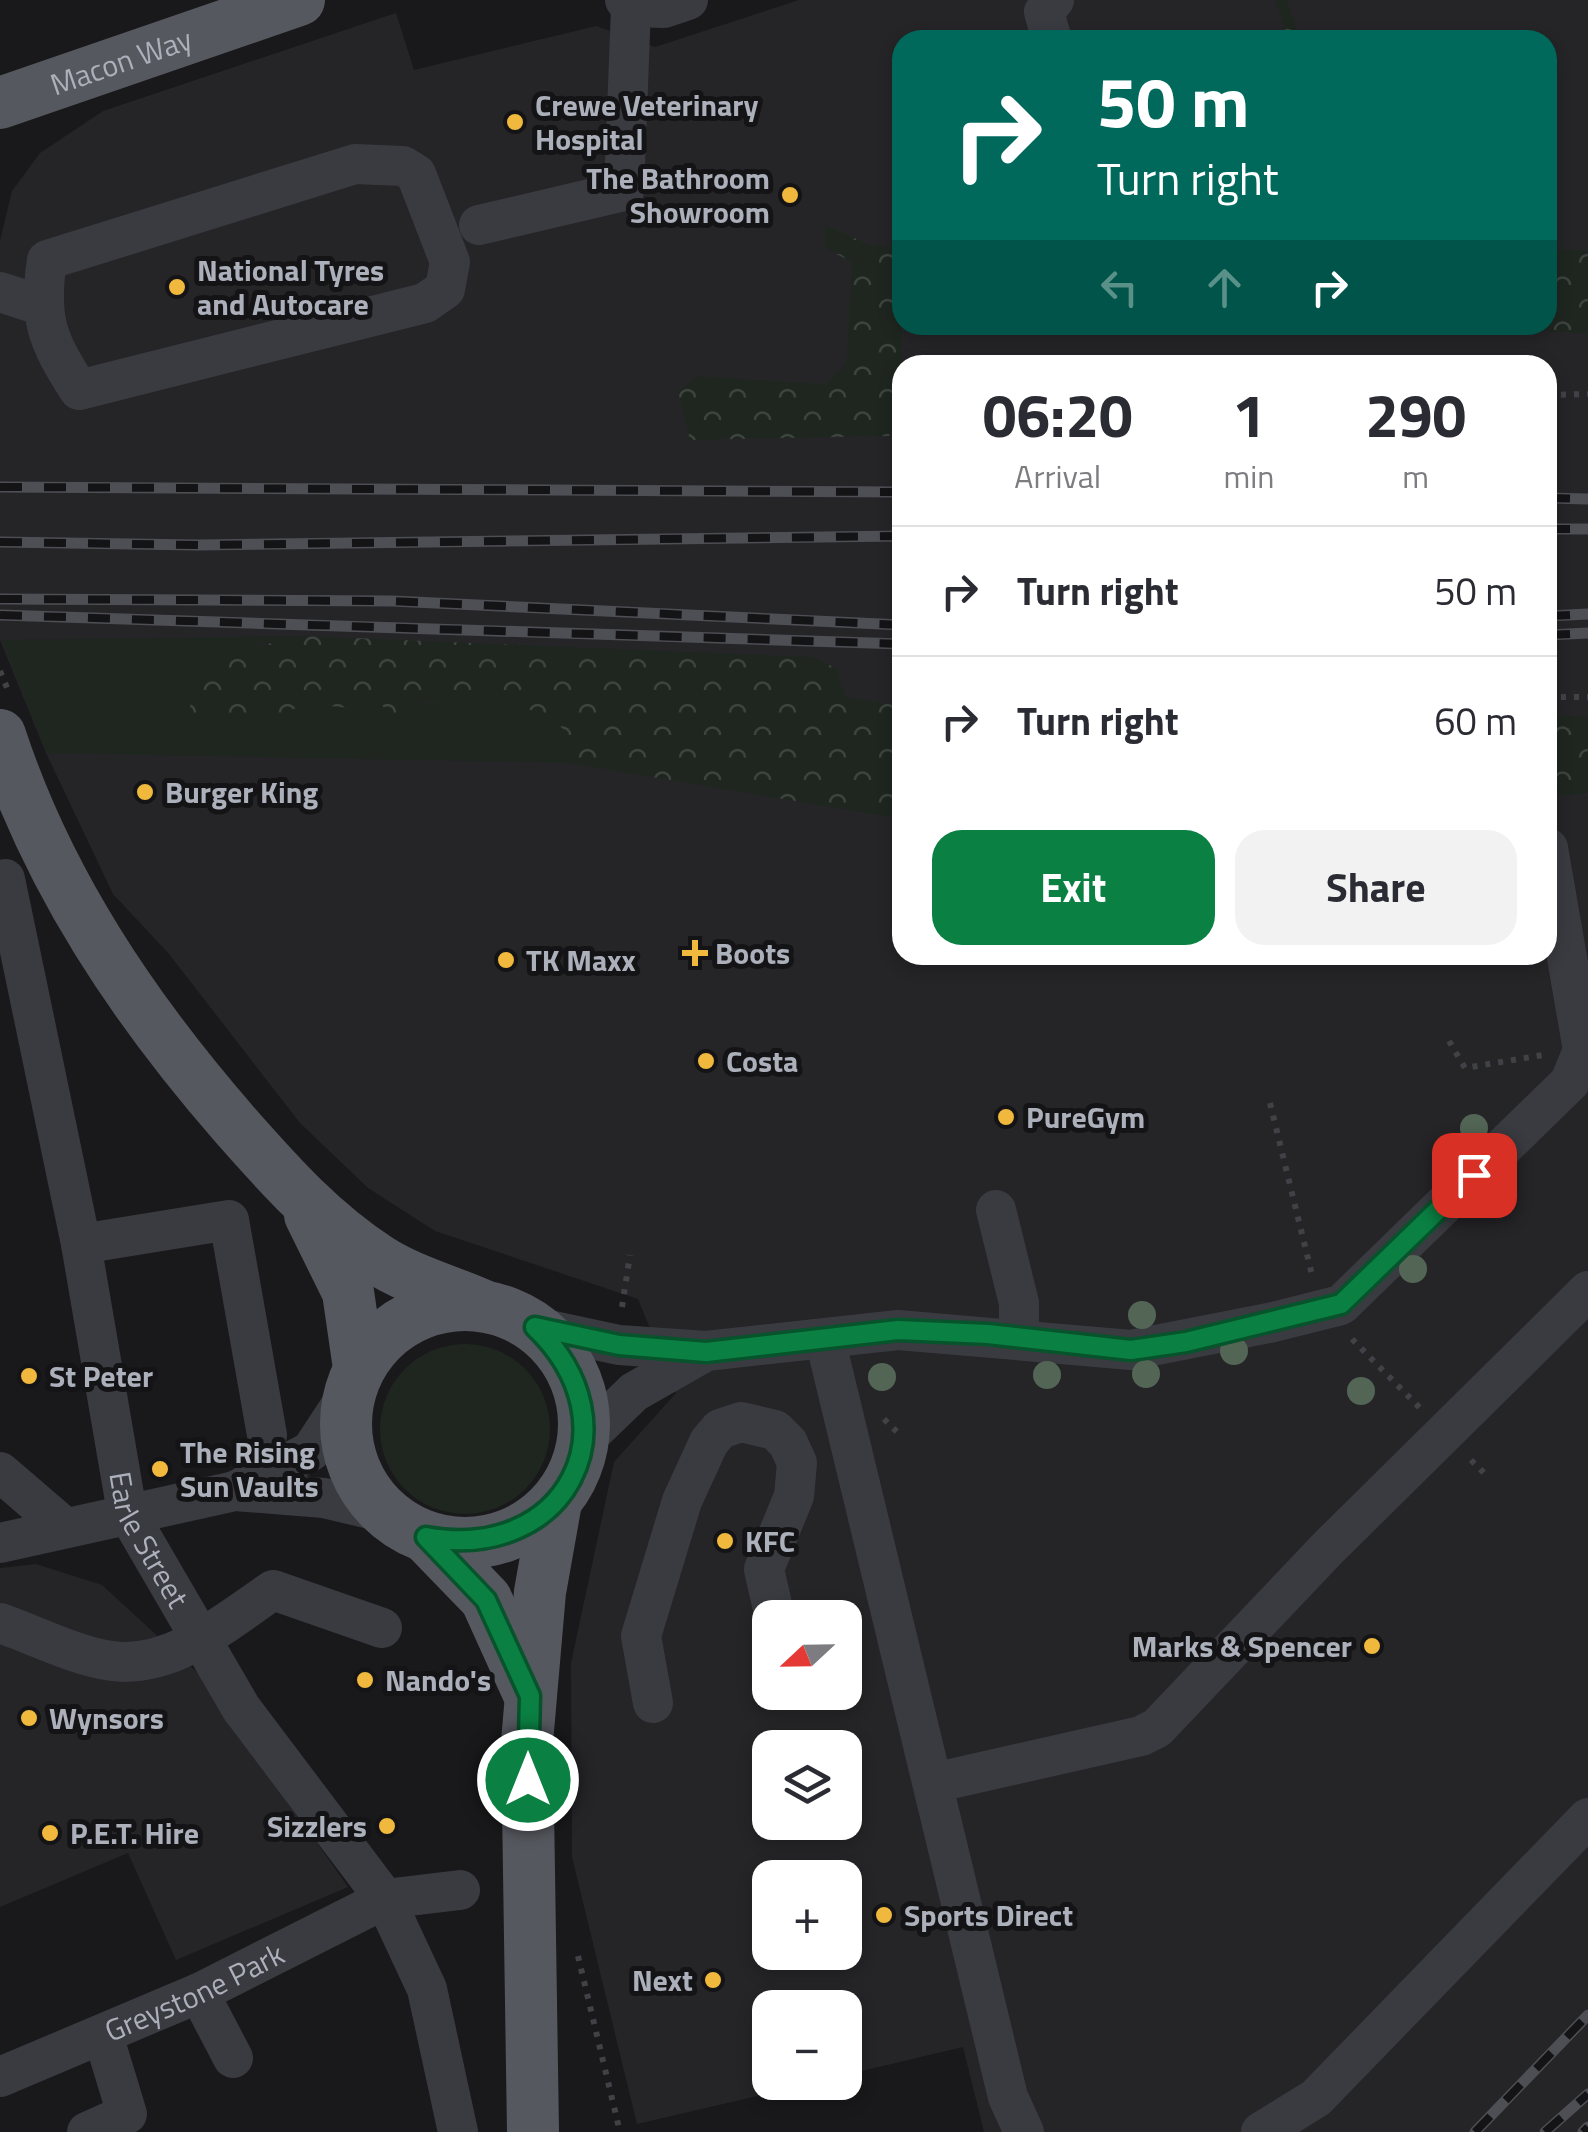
<!DOCTYPE html>
<html lang="en">
<head>
<meta charset="utf-8">
<style>
  body { margin:0; font-family:"Titillium Web",sans-serif; background:#f2f2f3; color:#2b2b33; height:100vh; display:flex; flex-direction:column; font-size:38px; white-space:nowrap }
  * { box-sizing:border-box; margin:0 }
  p { font-size:32px; color:#7c7c81 }
  .icon { flex:none; width:55px; height:55px; fill:none; stroke:currentColor; stroke-width:2; stroke-linecap:round; stroke-linejoin:round }
  .map { position:relative; flex:1; overflow:hidden }
  .side { position:absolute; left:892px; top:355px; width:665px; height:610px; display:flex; flex-direction:column; background:#fff; border-radius:30px; box-shadow:0 5px 15px #0003 }
  .side>* { flex:none }
  .top-card { position:absolute; left:892px; top:30px; width:665px; height:305px; border-radius:30px; box-shadow:0 5px 15px #0003; background:#00695c; color:#fff; overflow:hidden }
  .needle { width:65px; rotate:248deg }
  .controls { position:absolute; left:752px; top:1600px; display:grid; gap:20px }
  .controls a { display:grid; place-items:center; width:110px; height:110px; border-radius:20px; background:#fff; box-shadow:0 5px 15px #0003; font-size:50px }
  .pin { position:absolute; display:grid; place-items:center; width:85px; height:85px; color:#fff; margin:-42px; border-radius:20px; box-shadow:0 5px 15px #0006 }
  .me { position:absolute; width:110px; margin:-55px; rotate:0deg; stroke-linejoin:round; filter:drop-shadow(0 0 8px #0008) }
  .turn { display:flex; align-items:center; gap:35px; height:210px; padding:0 40px; font-size:45px }
  .turn .icon { width:130px; height:130px; stroke-width:2.5 }
  .turn b { display:block; font-size:70px; line-height:85px }
  .lanes { display:flex; align-items:center; height:95px; padding:0 40px; background:#0003; justify-content:center; gap:50px; direction:ltr }
  .lanes .off { opacity:.35 }
  .eta { display:flex; justify-content:space-evenly; align-items:center; height:170px; text-align:center }
  .eta b { font-size:60px; font-weight:700; line-height:70px }
  .cta { display:flex; gap:20px; margin-top:auto; padding:20px 40px }
  .cta a { flex:1; height:115px; border-radius:30px; background:#0b8043; color:#fff; font-size:40px; font-weight:700; line-height:115px; text-align:center }
  .cta a+a { background:#f2f2f3; color:#2b2b33 }
  ul { padding:0; list-style:none }
  li { display:flex; align-items:center; gap:30px; height:130px; padding:0 40px; border-top:2px solid #e1e1e2 }
  li div { flex:1 }
  li b { display:block; font-size:38px }
  li em { font-style:normal }
  .map>svg:first-child { display:block }
</style>
</head>
<body>
<div class="map">
<svg width="1588" height="2132" viewBox="0 0 1588 2132">
  <defs>
    <pattern id="forest-crowns" width="20" height="18" patternUnits="userSpaceOnUse" patternTransform="scale(2.5)"><rect width="20" height="18" fill="#1f2620"/><path d="M2 6a3 3 0 1 1 6 0M12 15a3 3 0 1 1 6 0" fill="none" stroke="#3d433e"/></pattern>
  </defs>
  <rect width="100%" height="100%" fill="#19191b"/>
  <path fill="#252528" fill-rule="evenodd" d="M799,0H1588V2132H984L963,2047L845,2075V2008H770V2082L813,2083L637,2124L572,1857L571,1663L614,1462L676,1393L638,1299L435,1231L368,1188L300,1123L169,954L113,894L46,753L0,640V241L12,191L40,153L103,111L396,13L414,70L596,26L655,47ZM902,40H1548V325H902ZM902,365H1548V955H902ZM770,1618H845V1692H770ZM770,1748H845V1822H770ZM770,1878H845V1952H770Z
    M36,1564L102,1585L199,1674L348,1887L176,1960L128,1853L0,1907V1568Z"/>
  <path fill="#1f2620" d="M306,636L257,645L226,729L311,704L348,708L377,700L438,704L467,692L546,714L563,729L572,759L569,763L46,753L2,640Z
    M380 1429a85 85 0 1 1 170 0a85 85 0 1 1-170 0Z"/>
  <path fill="url(#forest-crowns)" d="M1275,0H1287L1300,40H1288Z
    M825,225L870,245L902,248V408L889,436L690,440L678,392L698,376L826,384L846,363L852,262L825,248Z
    M1548,248L1588,251V334L1461,325H1548Z
    M306,636L815,657L837,669L846,697L902,706V819L569,763L563,729L546,714L467,693L438,704L426,701L392,716L377,700L349,708L311,704L226,729L189,715L194,679L219,654Z
    M1548,714L1588,717V794L1548,796Z"/>
  <g fill="none" stroke-linecap="round" stroke-linejoin="round">
    <path stroke="#404247" stroke-width="6" stroke-dasharray="5 8" stroke-linecap="butt" d="M1548,395L1588,394
      M0,671L10,695
      M1548,697H1588
      M1449,1041L1465,1068L1543,1055
      M1270,1103L1312,1275
      M622,1307L630,1255
      M1352,1339L1420,1408
      M884,1419L898,1433
      M1471,1460L1484,1473
      M578,1956L620,2132"/>
    <g stroke="#3a3b40" stroke-width="40">
      <path d="M625,0L631,7L664,8L688,0"/>
      <path d="M1052,40L1044,12L1054,0"/>
      <path d="M355,164L403,166L416,174L450,262L445,289L425,303L79,390C47,340 38,319 47,260Z"/>
      <path d="M479,225L624,191L631,7"/>
      <path d="M0,292L40,305"/>
      <path id="s1" d="M5,879L81,1244L127,1512L241,1708L385,1899L427,1989L458,2132"/>
      <path d="M996,1210L1019,1303V1339"/>
      <path d="M81,1244L229,1220L267,1435"/>
      <path d="M535,1327L619,1345L706,1351L898,1330L1131,1350L1269,1323L1341,1305L1570,1082L1583,1050L1548,848"/>
      <path d="M825,1339L1008,2097L1024,2132"/>
      <path d="M584,1440L634,1392L706,1351"/>
      <path d="M0,1472L64,1527"/>
      <path d="M235,1491L311,1451L349,1393"/>
      <path d="M0,1543L235,1491L324,1498L383,1512"/>
      <path d="M0,1623C35,1635 75,1656 112,1661C172,1669 226,1622 273,1590L382,1628"/>
      <path d="M653,1703L641,1636L682,1501L709,1442L720,1429L741,1422L775,1430L788,1443L797,1463L794,1496L764,1569L775,1618"/>
      <path d="M933,1783L1141,1736L1157,1728L1328,1548L1588,1291"/>
      <path d="M199,1993L233,2058"/>
      <path id="s2" d="M0,2077L199,1993L385,1899L460,1890"/>
      <path d="M87,2132L127,2114L103,2035"/>
      <path d="M1261,2132L1316,2098L1588,1818"/>
    </g>
    <g stroke="#56585f" stroke-width="52">
      <path id="s3" d="M0,103L299,0"/>
      <path d="M0,735C48,882 134,1009 235,1125C280,1176 322,1223 379,1260C410,1280 451,1291 484,1306"/>
      <path d="M310,1215L348,1292L359,1368"/>
      <circle cx="465" cy="1424" r="119"/>
      <path d="M426,1537L486,1599L529,1694"/>
      <path d="M533,2132L527,1742L540,1592L556,1502"/>
    </g>
    <g stroke="#4d4f55" stroke-width="11">
      <path id="rail" d="M0,487L902,492
        M1548,498L1588,499
        M1548,529H1588
        M0,542L198,545L902,536
        M0,599L392,601L902,625
        M0,615L902,644
        M1548,616L1588,614
        M1548,635L1588,633
        M1475,2132L1588,2015
        M1545,2132L1588,2094
        M1583,2132L1588,2127"/>
    </g>
    <use href="#rail" stroke="#141416" stroke-width="8" stroke-dasharray="22" stroke-linecap="butt"/>
  </g>
  <g fill="#536656">
    <circle cx="1474" cy="1128" r="14"/>
    <circle cx="1476" cy="1204" r="14"/>
    <circle cx="1413" cy="1269" r="14"/>
    <circle cx="1142" cy="1315" r="14"/>
    <circle cx="1234" cy="1351" r="14"/>
    <circle cx="1146" cy="1374" r="14"/>
    <circle cx="1047" cy="1375" r="14"/>
    <circle cx="882" cy="1377" r="14"/>
    <circle cx="1361" cy="1391" r="14"/>
  </g>
  <g fill="none" stroke-linecap="round" stroke-linejoin="round">
    <g stroke="#07532c" stroke-width="25">
      <path id="route" d="M528,1780L530,1696L486,1600L426,1537C565,1563 638,1426 535,1327L619,1345L706,1352L898,1330L988,1334L1131,1350L1186,1342L1341,1304L1474,1175"/>
    </g>
    <use href="#route" stroke="#0b8043" stroke-width="18"/>
  </g>
  <g fill="#f0b83c" stroke="#141416" stroke-width="4">
    <circle cx="515" cy="122" r="10"/>
    <circle cx="790" cy="195" r="10"/>
    <circle cx="177" cy="287" r="10"/>
    <circle cx="145" cy="792" r="10"/>
    <path d="M690 938h10v10h10v10h-10v10h-10v-10h-10v-10h10z"/>
    <circle cx="506" cy="960" r="10"/>
    <circle cx="706" cy="1061" r="10"/>
    <circle cx="1006" cy="1117" r="10"/>
    <circle cx="29" cy="1376" r="10"/>
    <circle cx="160" cy="1469" r="10"/>
    <circle cx="725" cy="1541" r="10"/>
    <circle cx="1372" cy="1646" r="10"/>
    <circle cx="365" cy="1680" r="10"/>
    <circle cx="29" cy="1718" r="10"/>
    <circle cx="387" cy="1826" r="10"/>
    <circle cx="50" cy="1833" r="10"/>
    <circle cx="884" cy="1915" r="10"/>
    <circle cx="713" cy="1980" r="10"/>
  </g>
  <g text-anchor="middle" dominant-baseline="central" stroke-width="10" stroke-linejoin="round" paint-order="stroke">
    <g font-size="30" fill="#acb0bb" stroke="#141416">
      <text stroke="none"><textPath href="#s3" startOffset="128">Macon Way</textPath></text>
      <text stroke="none"><textPath href="#s1" startOffset="678">Earle Street</textPath></text>
      <text stroke="none"><textPath href="#s2" startOffset="212">Greystone Park</textPath></text>
    </g>
    <g font-size="30" font-weight="bold" fill="#acb0bb" stroke="#141416" text-anchor="start">
      <text x="535" y="105">Crewe Veterinary<tspan x="535" dy="34">Hospital</tspan></text>
      <text x="770" y="178" text-anchor="end">The Bathroom<tspan x="770" dy="34">Showroom</tspan></text>
      <text x="197" y="270">National Tyres<tspan x="197" dy="34">and Autocare</tspan></text>
      <text x="165" y="792">Burger King</text>
      <text x="715" y="953">Boots</text>
      <text x="526" y="960">TK Maxx</text>
      <text x="726" y="1061">Costa</text>
      <text x="1026" y="1117">PureGym</text>
      <text x="49" y="1376">St Peter</text>
      <text x="180" y="1452">The Rising<tspan x="180" dy="34">Sun Vaults</tspan></text>
      <text x="745" y="1541">KFC</text>
      <text x="1352" y="1646" text-anchor="end">Marks &amp; Spencer</text>
      <text x="385" y="1680">Nando's</text>
      <text x="49" y="1718">Wynsors</text>
      <text x="367" y="1826" text-anchor="end">Sizzlers</text>
      <text x="70" y="1833">P.E.T. Hire</text>
      <text x="904" y="1915">Sports Direct</text>
      <text x="693" y="1980" text-anchor="end">Next</text>
    </g>
  </g>
</svg>
<div class="controls">
<a><svg class="needle" viewBox="-14 -14 28 28"><path d="M0-13l5 13h-10z" fill="#e53935"/><path d="M0 13l5-13h-10z" fill="#7c7c81"/></svg></a>
<a><svg class="icon" aria-label="layers" viewBox="0 0 24 24"><path d="M12 4l9 5-9 5-9-5zM3 14l9 5 9-5"/></svg></a>
<a>+</a>
<a>−</a>
</div>
<div class="pin" style="left:1474px;top:1175px;background:#d93025"><svg class="icon" aria-label="arrive" viewBox="0 0 24 24"><path d="M6 21V4h12l-3 4 3 4H6"/></svg></div>
<svg class="me" style="left:528px;top:1780px" viewBox="-20 -20 40 40"><circle r="17" fill="#0b8043" stroke="#fff" stroke-width="3"/><path d="M0-11L8 9 0 5-8 9z" fill="#fff"/></svg>
<div class="top-card">
<div class="turn"><svg class="icon" aria-label="right" viewBox="0 0 24 24"><path d="M7 20v-9h11M14 6l5 5-5 5"/></svg><div><b>50 m</b>Turn right</div></div>
<div class="lanes"><svg class="icon off" aria-label="left" viewBox="0 0 24 24"><path d="M17 20v-9H6M10 6l-5 5 5 5"/></svg><svg class="icon off" aria-label="ahead" viewBox="0 0 24 24"><path d="M12 20V5M6 11l6-6 6 6"/></svg><svg class="icon" aria-label="right" viewBox="0 0 24 24"><path d="M7 20v-9h11M14 6l5 5-5 5"/></svg></div>
</div>
<section class="side">
<div class="eta">
<div><b>06:20</b><p>Arrival</p></div>
<div><b>1</b><p>min</p></div>
<div><b>290</b><p>m</p></div>
</div>
<ul>
<li><svg class="icon" aria-label="right" viewBox="0 0 24 24"><path d="M7 20v-9h11M14 6l5 5-5 5"/></svg><div><b>Turn right</b></div><em>50 m</em></li>
<li><svg class="icon" aria-label="right" viewBox="0 0 24 24"><path d="M7 20v-9h11M14 6l5 5-5 5"/></svg><div><b>Turn right</b></div><em>60 m</em></li>
</ul>
<div class="cta"><a>Exit</a><a>Share</a></div>
</section>
</div>
</body>
</html>
